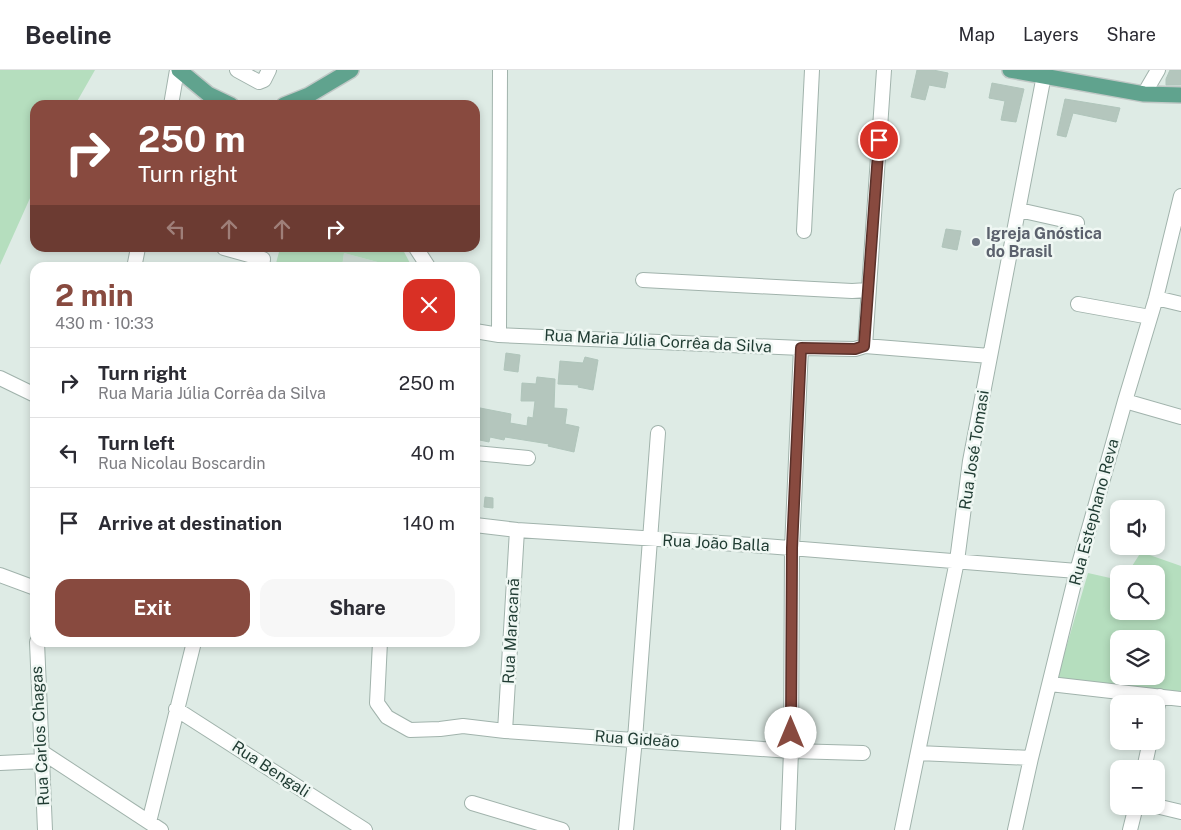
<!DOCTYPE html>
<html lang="en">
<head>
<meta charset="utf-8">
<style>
  body { margin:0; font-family:"Public Sans",sans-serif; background:#f7f7f7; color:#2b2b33; height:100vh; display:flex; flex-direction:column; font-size:19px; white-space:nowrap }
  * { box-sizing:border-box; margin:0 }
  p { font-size:16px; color:#7c7c81 }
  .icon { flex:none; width:28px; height:28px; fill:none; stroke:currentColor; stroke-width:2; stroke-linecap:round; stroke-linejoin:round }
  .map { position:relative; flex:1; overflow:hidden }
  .details { position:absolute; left:30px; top:192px; width:450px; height:385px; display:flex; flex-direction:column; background:#fff; border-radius:15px; box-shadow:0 2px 8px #0003 }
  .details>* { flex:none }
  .guide { position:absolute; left:30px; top:30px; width:450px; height:152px; border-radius:15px; box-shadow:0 2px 8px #0003; background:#884a3f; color:#fff; overflow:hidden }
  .buttons { position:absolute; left:1110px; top:430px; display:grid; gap:10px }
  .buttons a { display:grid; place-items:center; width:55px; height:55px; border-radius:10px; background:#fff; box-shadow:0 2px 8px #0003; font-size:25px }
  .pin { position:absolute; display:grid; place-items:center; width:42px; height:42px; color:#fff; margin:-21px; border:2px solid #fff; border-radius:50%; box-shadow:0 1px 5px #0007 }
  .me { position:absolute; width:55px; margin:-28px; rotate:0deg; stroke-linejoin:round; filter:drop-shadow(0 0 4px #0008) }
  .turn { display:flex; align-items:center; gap:18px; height:105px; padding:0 25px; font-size:22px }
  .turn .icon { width:65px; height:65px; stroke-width:2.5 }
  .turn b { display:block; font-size:35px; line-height:42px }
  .lanes { display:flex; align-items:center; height:48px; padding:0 25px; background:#0003; justify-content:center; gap:25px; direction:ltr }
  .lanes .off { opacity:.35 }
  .round { display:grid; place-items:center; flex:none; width:52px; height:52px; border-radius:15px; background:#f7f7f7 }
  .overview { display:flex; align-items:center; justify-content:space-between; height:85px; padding:0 25px }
  h1 { font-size:30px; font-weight:700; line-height:38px; color:#884a3f }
  .primary-button { display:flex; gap:10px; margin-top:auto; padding:10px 25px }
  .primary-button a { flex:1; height:58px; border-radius:15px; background:#884a3f; color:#fff; font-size:20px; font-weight:700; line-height:58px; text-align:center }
  .primary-button a+a { background:#f7f7f7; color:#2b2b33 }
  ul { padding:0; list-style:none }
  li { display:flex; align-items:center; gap:15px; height:70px; padding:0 25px; border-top:1px solid #e1e1e2 }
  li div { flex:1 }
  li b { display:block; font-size:19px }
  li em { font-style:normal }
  header { display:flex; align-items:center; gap:30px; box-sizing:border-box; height:70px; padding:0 25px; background:#fff; border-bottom:1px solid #e1e1e2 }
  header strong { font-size:24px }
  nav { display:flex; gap:28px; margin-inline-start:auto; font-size:18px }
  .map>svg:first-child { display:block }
</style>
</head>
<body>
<header>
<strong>Beeline</strong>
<nav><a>Map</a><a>Layers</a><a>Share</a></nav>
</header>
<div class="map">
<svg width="1181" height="760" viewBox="0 0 1181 760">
  <rect width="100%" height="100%" fill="#deebe5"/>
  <path fill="#ccdbd3" d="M344,183L396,197L342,198Z"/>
  <path fill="#b5debe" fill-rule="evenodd" d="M0,0H95L75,35H35V117L0,195Z
    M283,178H402L412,197H396L344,183L342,197H275L279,182Z
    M1141,482L1181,496V628L1058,611L1059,602L1088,503L1119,510V541H1156V504H1127ZM1119,569H1156V606H1119Z"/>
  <path fill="#b4c6bd" stroke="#b0c5bb" d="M917,0H933L948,3L945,18L929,15L925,30L911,27Z
    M1170,0H1181V15H1166V9Z
    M992,13L1024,19L1016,52L1001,50L1005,31L989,28Z
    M1065,29L1120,38L1116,52L1073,43L1066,67L1057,65Z
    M946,159L961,161L957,180L942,177Z
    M506,283L520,285L518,302L504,300Z
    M585,287L598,290L593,320L578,317L579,315L558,314L560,291L583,293Z
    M537,307L555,309L554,338L567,339L565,354L579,357L574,382L548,376L549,374L505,367L504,370L490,367L489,372L475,369V337L511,344L510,353L527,356L528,347L533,348L535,331H521L522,313L536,314Z
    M485,427L493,428V438L484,437Z"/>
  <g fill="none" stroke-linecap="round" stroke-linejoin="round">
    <g stroke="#a1b3ac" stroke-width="16">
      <path id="minor" d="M237,0L259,12L264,10L269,0
        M1144,24L1158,0
        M171,35L177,0
        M1019,140L1077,153
        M804,161L812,0
        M224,178L263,189L262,198
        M416,178L429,198
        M134,198L138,178
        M643,210L852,221L868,220
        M1156,228L1181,234
        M1078,234L1150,247
        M475,261L499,265L801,278L855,279L865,276L990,286
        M499,265L500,0
        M865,276L884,0
        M0,308L35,325
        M1125,331L1181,347
        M475,383L528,388
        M475,455L517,460L752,475L1077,501
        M0,505L35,518
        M37,572L45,760
        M380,572L377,633L387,647L410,660L440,659L463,656L505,661L791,681L863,683
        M1050,614L1181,629
        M176,639L365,760
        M1156,643L1160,626
        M505,661L517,460
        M42,682L161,760
        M918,683L1031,688
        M0,693L42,691
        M1144,699L1150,671
        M472,733L562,760
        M1156,736L1181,742
        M149,752L194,572
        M626,760L635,669L658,363
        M788,760L791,681L792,478L801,278
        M902,760L957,491L970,391L1045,0
        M1015,760L1031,688L1077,501L1125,331L1156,228L1181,126
        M1130,760L1136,736"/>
    </g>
    <g stroke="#c0c8c6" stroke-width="18">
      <path id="major" d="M179,0L208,24L231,35
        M1010,0L1144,24L1181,25
        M284,35L309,25L351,0"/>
    </g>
    <use href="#minor" stroke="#fff" stroke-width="14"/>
    <use href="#major" stroke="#60a38e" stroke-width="15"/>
  </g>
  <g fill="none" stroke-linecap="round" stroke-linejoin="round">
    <g stroke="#583029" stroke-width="12">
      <path id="route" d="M791,663L792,478L801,278L855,279L864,276L879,70"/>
    </g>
    <use href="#route" stroke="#884a3f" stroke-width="9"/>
  </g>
  <circle fill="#6b7280" stroke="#eff7f3" stroke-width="2" cx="976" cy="172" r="5"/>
  <g text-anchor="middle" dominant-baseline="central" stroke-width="5" stroke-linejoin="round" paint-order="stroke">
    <g font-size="16" font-weight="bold" fill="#5b616d" stroke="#eff7f3" text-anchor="start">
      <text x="986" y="163">Igreja Gnóstica<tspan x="986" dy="18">do Brasil</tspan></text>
    </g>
    <g font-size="16" fill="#1f3b32" stroke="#eff7f3">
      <text transform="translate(658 271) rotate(3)">Rua Maria Júlia Corrêa da Silva</text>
      <text transform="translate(974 380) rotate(-81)">Rua José Tomasi</text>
      <text transform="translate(1094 442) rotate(-75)">Rua Estephano Reva</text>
      <text transform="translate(716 473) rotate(3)">Rua João Balla</text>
      <text transform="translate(511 561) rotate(-87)">Rua Maracanã</text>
      <text transform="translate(40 666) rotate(-93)">Rua Carlos Chagas</text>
      <text transform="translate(637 669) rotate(4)">Rua Gideão</text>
      <text transform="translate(271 699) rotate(33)">Rua Bengali</text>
    </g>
  </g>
</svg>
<div class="buttons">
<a><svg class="icon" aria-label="sound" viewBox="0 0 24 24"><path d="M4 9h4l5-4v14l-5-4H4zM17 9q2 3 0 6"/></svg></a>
<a><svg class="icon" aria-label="search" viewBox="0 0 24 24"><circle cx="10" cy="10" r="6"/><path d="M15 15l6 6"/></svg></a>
<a><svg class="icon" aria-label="layers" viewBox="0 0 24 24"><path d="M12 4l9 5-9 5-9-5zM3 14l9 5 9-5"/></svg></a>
<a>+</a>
<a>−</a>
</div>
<div class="pin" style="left:879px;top:70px;background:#d93025"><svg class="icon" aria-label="arrive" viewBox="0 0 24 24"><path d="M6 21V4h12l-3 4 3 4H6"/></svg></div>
<svg class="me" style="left:791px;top:663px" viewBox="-20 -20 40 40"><circle r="19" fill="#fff"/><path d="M0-13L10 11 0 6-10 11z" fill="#884a3f"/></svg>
<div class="guide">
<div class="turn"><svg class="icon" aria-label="right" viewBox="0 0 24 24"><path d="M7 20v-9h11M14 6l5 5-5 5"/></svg><div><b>250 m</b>Turn right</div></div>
<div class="lanes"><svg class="icon off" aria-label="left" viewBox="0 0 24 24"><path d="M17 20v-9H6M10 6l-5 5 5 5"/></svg><svg class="icon off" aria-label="ahead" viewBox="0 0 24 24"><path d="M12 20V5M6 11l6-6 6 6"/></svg><svg class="icon off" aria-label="ahead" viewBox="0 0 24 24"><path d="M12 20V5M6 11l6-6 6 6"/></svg><svg class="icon" aria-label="right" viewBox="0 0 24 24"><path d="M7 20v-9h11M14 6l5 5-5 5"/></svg></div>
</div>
<section class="details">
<div class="overview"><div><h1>2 min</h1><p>430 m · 10:33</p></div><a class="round" style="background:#d93025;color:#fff"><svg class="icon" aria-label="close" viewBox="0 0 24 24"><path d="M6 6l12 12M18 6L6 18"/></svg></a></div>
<ul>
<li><svg class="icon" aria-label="right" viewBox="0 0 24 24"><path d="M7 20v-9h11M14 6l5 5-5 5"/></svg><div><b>Turn right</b><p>Rua Maria Júlia Corrêa da Silva</p></div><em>250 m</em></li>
<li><svg class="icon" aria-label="left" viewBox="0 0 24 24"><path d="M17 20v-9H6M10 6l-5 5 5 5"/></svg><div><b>Turn left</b><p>Rua Nicolau Boscardin</p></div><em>40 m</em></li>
<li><svg class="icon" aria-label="arrive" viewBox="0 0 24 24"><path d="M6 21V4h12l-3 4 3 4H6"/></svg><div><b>Arrive at destination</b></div><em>140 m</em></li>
</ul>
<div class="primary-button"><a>Exit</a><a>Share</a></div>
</section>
</div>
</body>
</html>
